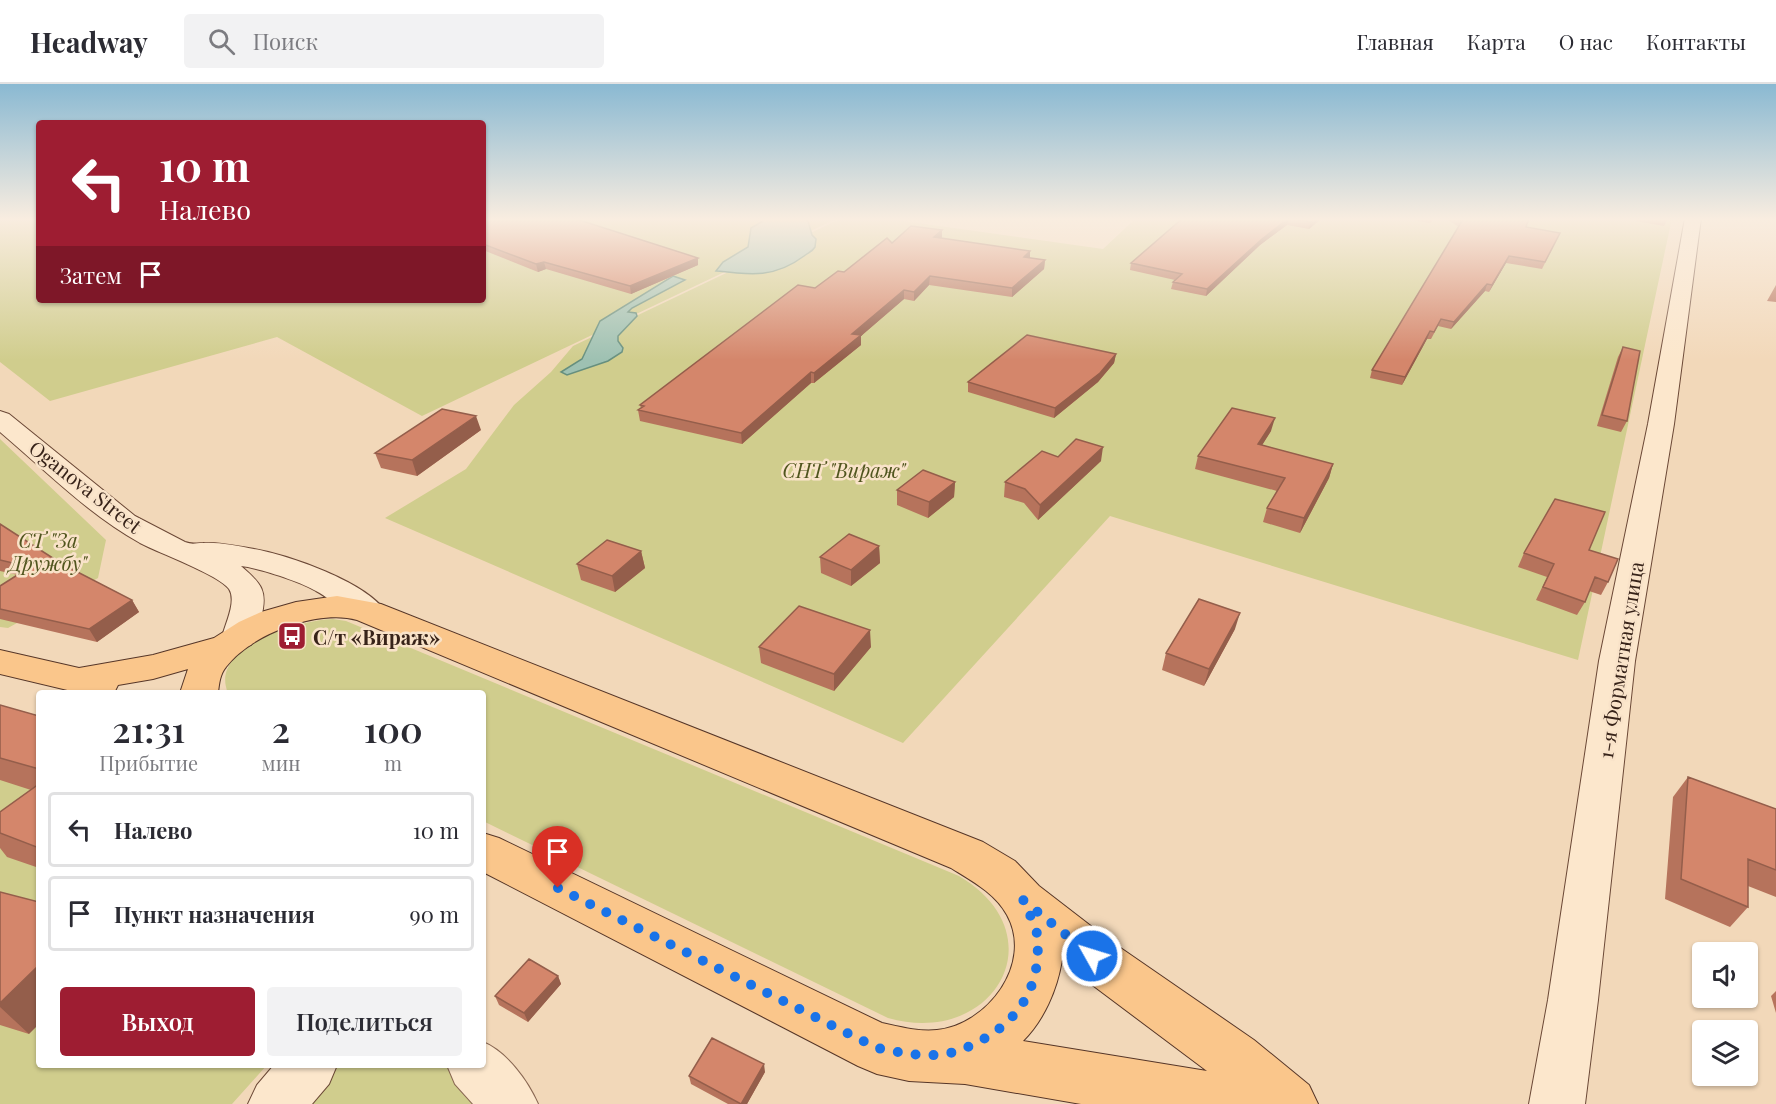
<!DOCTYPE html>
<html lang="ru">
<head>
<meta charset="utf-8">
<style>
  body { margin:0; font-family:"Playfair Display",serif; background:#f2f2f3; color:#2b2b33; height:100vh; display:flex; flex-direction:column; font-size:22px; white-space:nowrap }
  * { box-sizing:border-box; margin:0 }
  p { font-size:20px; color:#7c7c81 }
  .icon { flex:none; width:33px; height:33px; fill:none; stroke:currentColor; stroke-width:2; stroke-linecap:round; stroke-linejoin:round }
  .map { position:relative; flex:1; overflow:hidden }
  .drawer { position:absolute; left:36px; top:606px; width:450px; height:378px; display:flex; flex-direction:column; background:#fff; border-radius:6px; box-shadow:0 2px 4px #0004 }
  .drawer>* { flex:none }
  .guide { position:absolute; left:36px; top:36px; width:450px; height:183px; border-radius:6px; box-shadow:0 2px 4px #0004; background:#9e1d32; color:#fff; overflow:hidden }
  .fabs { position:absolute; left:1692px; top:858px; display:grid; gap:12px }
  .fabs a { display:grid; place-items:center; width:66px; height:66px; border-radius:6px; background:#fff; box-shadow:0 2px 4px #0004; font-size:30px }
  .pin { position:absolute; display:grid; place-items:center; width:51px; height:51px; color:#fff; margin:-62px -26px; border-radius:50% 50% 50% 0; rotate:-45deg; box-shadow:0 0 6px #0007 }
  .pin .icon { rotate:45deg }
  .me { position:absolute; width:66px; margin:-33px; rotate:309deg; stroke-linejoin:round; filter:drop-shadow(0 0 4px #0008) }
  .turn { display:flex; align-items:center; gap:21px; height:126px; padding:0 24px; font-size:27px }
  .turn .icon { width:78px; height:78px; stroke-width:2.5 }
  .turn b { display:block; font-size:42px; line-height:51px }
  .then { display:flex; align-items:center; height:57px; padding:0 24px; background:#0003; gap:12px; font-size:22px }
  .eta { display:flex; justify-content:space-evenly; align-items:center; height:102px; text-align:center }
  .eta b { font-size:36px; font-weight:600; line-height:42px }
  .button { display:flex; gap:12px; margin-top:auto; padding:12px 24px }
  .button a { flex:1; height:69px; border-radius:6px; background:#9e1d32; color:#fff; font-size:24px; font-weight:600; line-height:69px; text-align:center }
  .button a+a { background:#f2f2f3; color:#2b2b33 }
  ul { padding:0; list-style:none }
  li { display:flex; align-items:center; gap:18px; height:75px; margin:0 12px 9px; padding:0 12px; border:3px solid #e1e1e2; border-radius:6px }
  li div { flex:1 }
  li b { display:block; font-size:22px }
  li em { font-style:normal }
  header { display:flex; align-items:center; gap:36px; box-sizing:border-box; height:84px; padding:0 30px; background:#fff; border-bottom:2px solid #e1e1e2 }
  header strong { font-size:28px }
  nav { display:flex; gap:33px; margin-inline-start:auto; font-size:21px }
  .search { width:420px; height:54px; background:#f2f2f3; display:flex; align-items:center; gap:15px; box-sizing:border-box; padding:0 21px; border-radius:6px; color:#7c7c81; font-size:22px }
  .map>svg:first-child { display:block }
</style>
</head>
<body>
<header>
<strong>Headway</strong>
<div class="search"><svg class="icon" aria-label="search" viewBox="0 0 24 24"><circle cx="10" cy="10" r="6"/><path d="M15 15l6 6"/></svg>Поиск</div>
<nav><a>Главная</a><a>Карта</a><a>О нас</a><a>Контакты</a></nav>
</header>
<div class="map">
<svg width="1776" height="1020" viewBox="0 0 1776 1020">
  <rect width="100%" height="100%" fill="#f2d8b9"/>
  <path fill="#d0cd8d" d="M0,134H39V216H483V134H838L422,332L277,253L50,317L0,278Z
    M842,134H882L1103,165L1136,134H1672L1578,576L1110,432L903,659L385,434L466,385L514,321L551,288L573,262Z
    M0,355L106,456L98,494L8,544L0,543Z
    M333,535L346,537L959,792C1059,851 994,964 888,934L483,737V609H228C208,562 300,536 333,535Z
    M0,649L39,661V981H267L232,1020H0Z
    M332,981H483L531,1020H298Z"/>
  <path fill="#9ec1b2" stroke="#668f7e" stroke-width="1.5" d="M763,134H801L808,137L812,151L816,155L815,163C812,168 809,168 804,172C775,194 751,191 716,187L723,178L748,163L751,144L763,137Z
    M673,192L685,196L632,224L628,228L636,229L637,232L618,252V257L623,264L622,268L608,277L567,291L561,288L582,275L600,237Z"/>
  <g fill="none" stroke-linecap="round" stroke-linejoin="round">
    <g stroke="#896752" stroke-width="2">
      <path id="street" d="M483,958C507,968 528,997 538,1020H473L455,1000L447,981H483Z"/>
    </g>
    <g stroke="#6b4836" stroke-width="2">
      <path id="secondary" d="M1685,134H1701L1674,340L1635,577L1598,916L1585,1020H1529L1548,916L1599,577L1648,340Z
        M0,327L9,330L135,432L185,458C193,461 195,459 203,459C218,458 238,462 254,465C289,471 366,498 386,528L381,536C354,543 339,519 316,507C301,498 259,484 241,482C262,500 268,507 261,534C259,544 257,552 251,561L239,564L227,561L222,553C225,540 237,517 229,505C219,491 159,469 140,459C88,430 45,386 0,348Z
        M274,981H337L329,1000L312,1020H248L257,1001Z"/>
    </g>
    <g stroke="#563628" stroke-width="2">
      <path id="primary" d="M337,512L381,520L983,758L1015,777L1039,802L1109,856L1254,956L1309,1001L1318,1020H1081L965,1000L909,997L877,990L858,982L483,788V749L499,754L882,939C900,943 919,948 937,946C987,941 1034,880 1007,831C995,809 972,797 951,784L357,536C318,525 251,550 226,583C220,590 219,600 218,609H180L188,585L153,595L118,601L114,609H80L0,590V566L79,584L153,571L214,554L239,538L261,528L296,518ZM1062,876L1075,888L1207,987L1023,957C1044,936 1057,906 1062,876Z"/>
    </g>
    <use href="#street" fill="#fce7cc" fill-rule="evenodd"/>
    <use href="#secondary" fill="#fce7cc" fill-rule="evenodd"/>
    <use href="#primary" fill="#fac68b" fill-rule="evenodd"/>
  </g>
  <path fill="#b6735c" d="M483,134L698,174V181L631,210L546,185L538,188L483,166Z
    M1176,134H1322L1309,145L1287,141L1260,161L1206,212L1171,205L1173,198L1175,196L1130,186L1131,179L1182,135Z
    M1401,134H1435L1430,139Z
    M1445,134H1529L1526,143L1557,155L1542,185L1506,179L1489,208L1485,207L1451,245L1438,242L1431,255H1427L1402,301L1370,294L1372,286L1459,143Z
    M1638,134H1668L1664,142L1636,137Z
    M942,154L1030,174L1045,176L1044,185L1012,213L929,201L914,217L904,215L861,252V261L814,299H811L742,360L640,337L638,326L641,324L640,321L815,204L844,188L892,159Z
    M1776,201V218L1767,217Z
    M1623,263L1627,337L1621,348L1597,342L1618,273Z
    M1116,270L1114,279L1098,298L1054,334L968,308V298Z
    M481,346L417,392L381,384L375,369Z
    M1271,347L1262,361L1333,380L1329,394L1300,449L1263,438L1267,424L1277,407L1195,385L1198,372Z
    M1058,373L1101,377L1038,436L1024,419L1004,413L1005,398Z
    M955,398L954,413L928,434L897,421V406Z
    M0,440L62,480L132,516L139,528L97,558L0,535V502L18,491L0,487Z
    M879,462L880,479L851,502L821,489L820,473Z
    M1589,466L1608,498L1601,511L1589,507L1585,518L1577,531L1536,516L1547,493L1518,483L1524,469Z
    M641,467L645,484L615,508L581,496L577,480Z
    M1235,545L1204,602L1162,586L1166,569Z
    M759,563H871L834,607L761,579Z
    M0,621L39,632V784L7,773L0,764V728L31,706L0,696Z
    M1688,693L1776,725V813L1748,802V823L1730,843L1665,815L1673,713Z
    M0,808L29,950L0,941Z
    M558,892L561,900L528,938L499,921L495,912Z
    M1776,907V929L1771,912Z
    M765,988L747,1020H728L691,1000L689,992Z"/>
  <path fill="#945e4b" d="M1289,134L1287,141L1260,161L1206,212L1207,205L1262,155Z
    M1316,134H1322L1309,145L1310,138Z
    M942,146V154L934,153Z
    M1030,167V175L1024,173Z
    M1509,172L1506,179L1489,208L1492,201Z
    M698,174V181L631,210L630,202Z
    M1045,176L1044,185L1012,213V204Z
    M544,178L546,185L538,188L536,180Z
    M930,192L929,201L914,217V208Z
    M1487,200L1485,207L1451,245L1454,238Z
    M904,206V215L861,252V261L814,299V289L852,250Z
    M1430,247L1427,255L1402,301L1405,293Z
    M1116,270L1114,279L1098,298L1054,334L1055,324Z
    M811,288V299L742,360L741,349Z
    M476,332L481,346L417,392L412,376Z
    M1275,334L1271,347L1254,374L1258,360Z
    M1103,363L1101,377L1038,436L1040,421Z
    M1333,380L1329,394L1300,449L1304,434Z
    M955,398L954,413L928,434L929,418Z
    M879,462L880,479L851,502V486Z
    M641,467L645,484L615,508L612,492Z
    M132,516L139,528L97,558L89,545Z
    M1240,529L1235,545L1204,602L1209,585Z
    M870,546L871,563L834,607V590Z
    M39,881V940L29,950L0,923V919Z
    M558,892L561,900L528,938L524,929Z
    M764,980L765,988L747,1020H741Z"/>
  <path fill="#d4866b" stroke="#945e4b" stroke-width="1.5" d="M483,134H573L698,174L630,202L544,178L536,180L483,160Z
    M1183,134H1316L1310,138L1289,134L1262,155L1207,205L1173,198L1182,190L1131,179Z
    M1457,134H1529L1526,143L1560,149L1545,178L1509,172L1492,201L1487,200L1454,238L1441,235L1434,248L1430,247L1405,293L1372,286L1462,137Z
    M1650,134H1668L1667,136Z
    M911,142L942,146L934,153L1030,167L1024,173L1045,176L1012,204L930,192L914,208L904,206L852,250L861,251L814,289L811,288L741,349L638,326L644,322L640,321L798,201L815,204L838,187L844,188L887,154L892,159Z
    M1027,251L1116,270L1100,289L1055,324L968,298Z
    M1623,263L1640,267L1627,337L1602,331Z
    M1232,324L1275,334L1258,360L1333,380L1304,434L1267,424L1285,394L1198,372Z
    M442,325L476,332L412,376L375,369Z
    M1076,355L1103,363L1040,421L1025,405L1005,398L1042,367L1058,373Z
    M923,386L955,398L929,418L897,406Z
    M1555,415L1605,428L1589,466L1618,475L1608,498L1595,493L1585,518L1543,503L1554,480L1524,469Z
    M0,440L62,480L132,516L89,545L0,525V502L30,483L0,476Z
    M849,450L879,462L851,486L820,473Z
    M607,456L641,467L612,492L577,480Z
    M1199,515L1240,529L1209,585L1166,569Z
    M799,522L870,546L834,590L759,563Z
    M0,621L39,632V685L0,674Z
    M1688,693L1776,725V786L1748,775V823L1681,795Z
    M39,700V764L0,749V728Z
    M0,808L39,818V881L0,919Z
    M529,875L558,892L524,929L495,912Z
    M712,954L764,980L741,1020L689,992Z"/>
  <linearGradient id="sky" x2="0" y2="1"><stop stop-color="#8ab9d2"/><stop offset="0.49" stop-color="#f9ede0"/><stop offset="1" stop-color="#f9ede0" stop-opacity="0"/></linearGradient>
  <rect width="1776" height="276" fill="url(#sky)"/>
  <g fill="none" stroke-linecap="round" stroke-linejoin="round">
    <path stroke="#1a73e8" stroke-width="10" stroke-dasharray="0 18" d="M558,804L877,964C897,968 916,972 937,971C952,970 967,964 980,957C1023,934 1042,898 1037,850C1035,839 1027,826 1023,816L1092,872"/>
  </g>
  <defs>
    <g id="bus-square" transform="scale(1.5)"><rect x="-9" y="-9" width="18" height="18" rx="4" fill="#9e1d32" stroke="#f9e3c9"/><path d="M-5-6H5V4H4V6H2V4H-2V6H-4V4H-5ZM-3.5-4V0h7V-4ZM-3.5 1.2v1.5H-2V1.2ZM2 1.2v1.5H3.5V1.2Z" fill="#fff"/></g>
  </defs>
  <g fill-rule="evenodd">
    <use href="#bus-square" x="292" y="552"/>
  </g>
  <g text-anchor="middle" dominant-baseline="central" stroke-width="5" stroke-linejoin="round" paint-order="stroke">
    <g font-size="20" font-style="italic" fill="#50551e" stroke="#f9e3c9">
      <text x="844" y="385">СНТ "Вираж"</text>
      <text x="48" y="455">СТ "За<tspan x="48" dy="23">Дружбу"</tspan></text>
    </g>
    <g font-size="20" fill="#372319" stroke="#f9e3c9">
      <text transform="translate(86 402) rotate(38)">Oganova Street</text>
      <text transform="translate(1620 576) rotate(-81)">1-я Форматная улица</text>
    </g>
    <g font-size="20" font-weight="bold" fill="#372319" stroke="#f9e3c9" text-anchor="start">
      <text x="313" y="552">С/т «Вираж»</text>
    </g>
  </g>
</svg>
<div class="fabs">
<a><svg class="icon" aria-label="sound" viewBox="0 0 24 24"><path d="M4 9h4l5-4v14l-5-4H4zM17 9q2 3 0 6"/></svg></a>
<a><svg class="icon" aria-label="layers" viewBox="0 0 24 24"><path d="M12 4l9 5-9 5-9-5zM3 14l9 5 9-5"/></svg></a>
</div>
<div class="pin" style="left:558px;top:804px;background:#d93025"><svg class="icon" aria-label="arrive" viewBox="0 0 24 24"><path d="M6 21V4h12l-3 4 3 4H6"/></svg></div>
<svg class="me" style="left:1092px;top:872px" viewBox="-20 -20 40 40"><circle r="17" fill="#1a73e8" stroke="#fff" stroke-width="3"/><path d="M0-11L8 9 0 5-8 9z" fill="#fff"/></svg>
<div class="guide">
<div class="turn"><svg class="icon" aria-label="left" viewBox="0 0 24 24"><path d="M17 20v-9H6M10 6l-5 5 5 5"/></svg><div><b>10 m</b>Налево</div></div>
<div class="then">Затем<svg class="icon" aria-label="arrive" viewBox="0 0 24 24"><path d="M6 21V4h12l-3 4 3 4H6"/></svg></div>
</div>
<section class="drawer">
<div class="eta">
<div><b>21:31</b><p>Прибытие</p></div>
<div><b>2</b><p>мин</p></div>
<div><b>100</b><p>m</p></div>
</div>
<ul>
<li><svg class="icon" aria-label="left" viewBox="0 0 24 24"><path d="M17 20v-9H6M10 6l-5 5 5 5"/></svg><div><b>Налево</b></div><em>10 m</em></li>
<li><svg class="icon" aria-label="arrive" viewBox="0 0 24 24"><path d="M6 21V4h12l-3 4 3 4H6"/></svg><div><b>Пункт назначения</b></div><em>90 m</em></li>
</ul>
<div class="button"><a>Выход</a><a>Поделиться</a></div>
</section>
</div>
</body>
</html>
